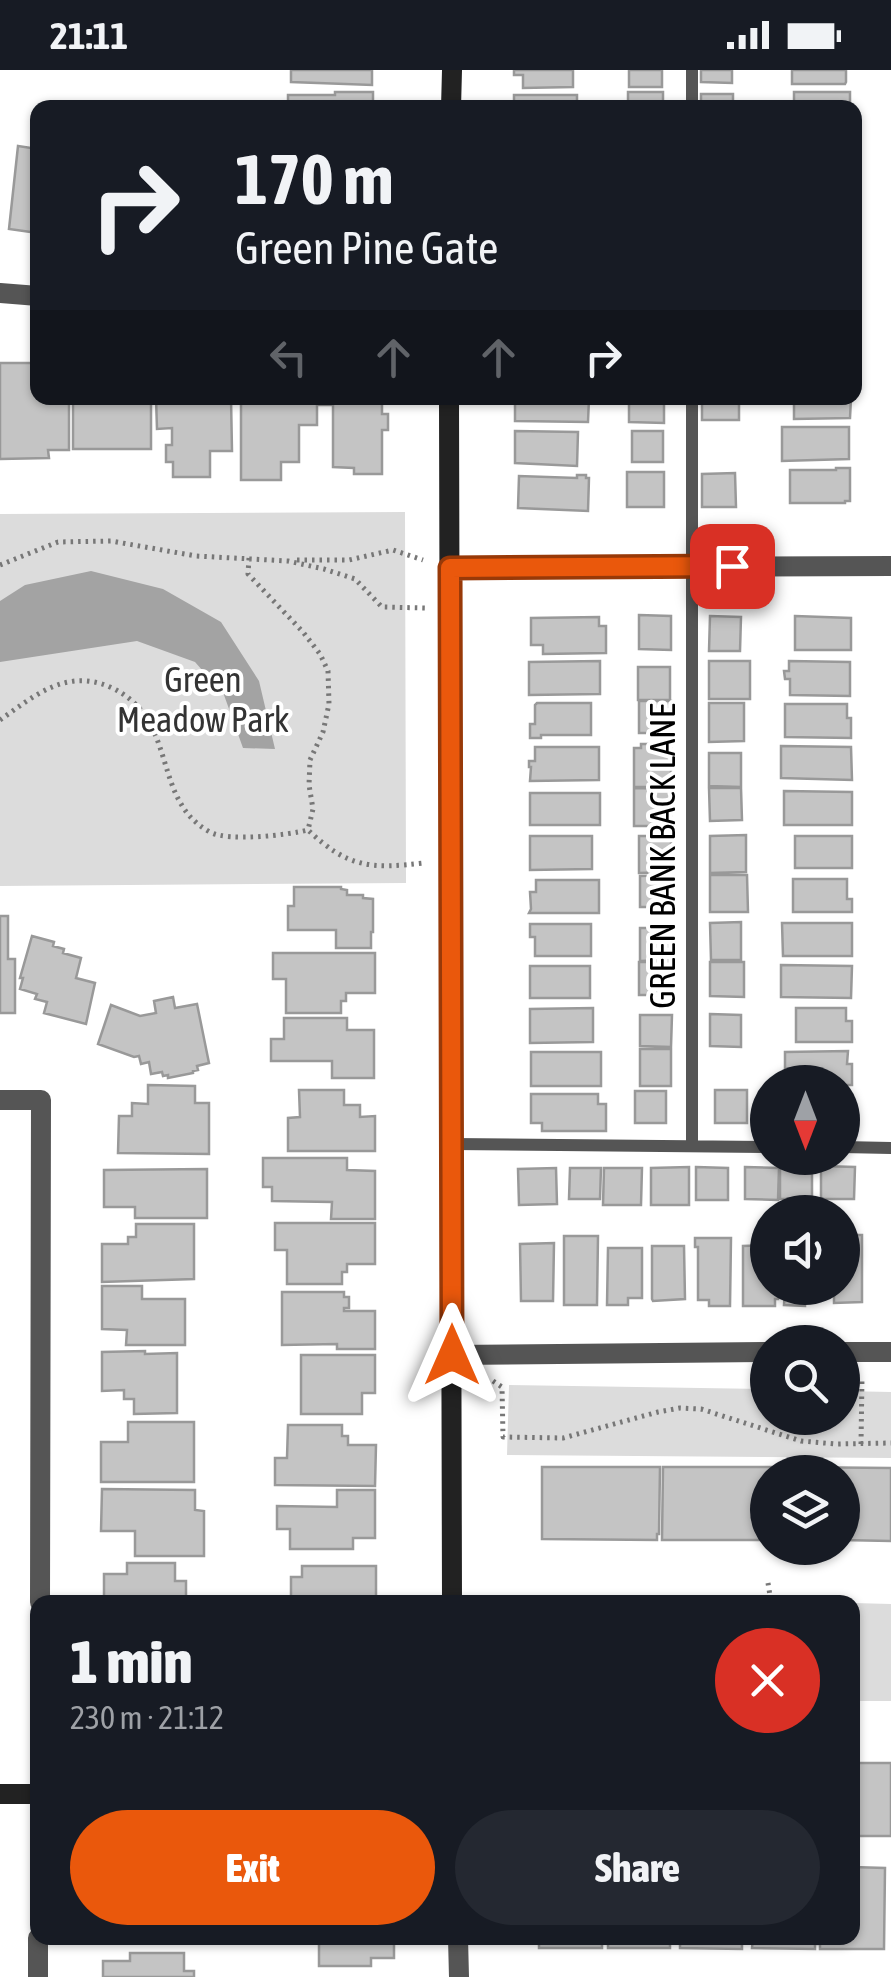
<!DOCTYPE html>
<html lang="en">
<head>
<meta charset="utf-8">
<style>
  body { margin:0; font-family:"Asap Condensed",sans-serif; background:#242831; color:#f1f3f6; height:100vh; display:flex; flex-direction:column; font-size:38px; white-space:nowrap }
  * { box-sizing:border-box; margin:0 }
  p { font-size:32px; color:#9ea1a6 }
  .icon { flex:none; width:55px; height:55px; fill:none; stroke:currentColor; stroke-width:2; stroke-linecap:round; stroke-linejoin:round }
  .map { position:relative; flex:1; overflow:hidden }
  .sheet { position:absolute; left:30px; top:1525px; width:830px; height:350px; display:flex; flex-direction:column; background:#171b24; border-radius:20px; box-shadow:0 2px 8px #0004 }
  .sheet>* { flex:none }
  .banner { position:absolute; left:30px; top:30px; width:832px; height:305px; border-radius:20px; box-shadow:0 2px 8px #0004; background:#171b24; color:#f1f3f6; overflow:hidden }
  .needle { width:65px; rotate:180deg }
  .controls { position:absolute; left:750px; top:995px; display:grid; gap:20px }
  .controls a { display:grid; place-items:center; width:110px; height:110px; border-radius:50%; background:#171b24; box-shadow:0 2px 8px #0004; font-size:50px }
  .pin { position:absolute; display:grid; place-items:center; width:85px; height:85px; color:#fff; margin:-42px; border-radius:20px; box-shadow:0 5px 15px #0006 }
  .me { position:absolute; width:110px; margin:-55px; rotate:0deg; stroke-linejoin:round; filter:drop-shadow(0 0 8px #0008) }
  .turn { display:flex; align-items:center; gap:35px; height:210px; padding:0 40px; font-size:45px }
  .turn .icon { width:130px; height:130px; stroke-width:2.5 }
  .turn b { display:block; font-size:70px; line-height:85px }
  .lanes { display:flex; align-items:center; height:95px; padding:0 40px; background:#0003; justify-content:center; gap:50px; direction:ltr }
  .lanes .off { opacity:.35 }
  .round { display:grid; place-items:center; flex:none; width:105px; height:105px; border-radius:52px; background:#242831 }
  .overview { display:flex; align-items:center; justify-content:space-between; height:170px; padding:0 40px }
  h1 { font-size:60px; font-weight:800; line-height:75px }
  .action { display:flex; gap:20px; margin-top:auto; padding:20px 40px }
  .action a { flex:1; height:115px; border-radius:60px; background:#ea580c; color:#fff; font-size:40px; font-weight:800; line-height:115px; text-align:center }
  .action a+a { background:#242831; color:#f1f3f6 }
  .status { display:flex; justify-content:space-between; align-items:center; height:70px; padding:0 50px; background:#171b24; direction:ltr }
  .status svg { height:28px; fill:currentColor }
  .map>svg:first-child { display:block }
</style>
</head>
<body>
<div class="status"><b>21:11</b><svg viewBox="0 0 49 12"><path d="M0 12V9h3v3zM5 12V6h3v6zM10 12V3h3v9zM15 12V0h3v12zM26 1h20v11H26zM47 4h2v5h-2z"/></svg></div>
<div class="map">
<svg width="891" height="1907" viewBox="0 0 891 1907">
  <rect width="100%" height="100%" fill="#fff"/>
  <path fill="#dcdcdc" d="M405,442L406,813L0,816V444Z
    M509,1315L767,1319L768,1348H842L843,1321L891,1322V1388L507,1385Z
    M853,1533L891,1534V1631H853Z"/>
  <path fill="#a3a3a3" d="M91,501L163,519L221,552L259,611L275,679L243,678L224,625L195,592L137,571L0,592V531L25,515Z"/>
  <path fill="#c4c4c4" stroke="#999" stroke-width="2.5" d="M291,0H372V15L291,12Z
    M514,0H573V17L523,18V5H514Z
    M629,0H662V17H629Z
    M701,0H732V13L701,12Z
    M792,0H846V12L845,14H792Z
    M335,22H373V38H288V25H335Z
    M628,22H663V38H628Z
    M794,22H850V38H794Z
    M701,24H733V38H701Z
    M514,25H577V38H514Z
    M18,76L38,79V163L9,159Z
    M0,293H38V328H69V380H48L49,388L0,389Z
    M73,328H151V379H73Z
    M156,328H231L232,381H210V407H173V392H166V375H172V358L157,359Z
    M241,328H317V355H299V392H281V410H241Z
    M318,328H382V344H388V360H382V404H354V398L333,397V335H318Z
    M515,328H589L588,352L515,351Z
    M629,328H664V353L629,352Z
    M702,328H739V350H702Z
    M794,328H851L850,348L794,349Z
    M782,357H849V389L782,391Z
    M515,361L578,362L577,396L515,393Z
    M632,361H663V392H632Z
    M836,398H850V431H845V433H790V400H836Z
    M627,402H664V437H627Z
    M735,403L736,437H702V404Z
    M577,405H586V408H589L588,441L518,438L519,406L577,408Z
    M639,545L671,546V580L639,579Z
    M710,546L741,547L740,581H709Z
    M795,546L851,548V580H795Z
    M599,547V556H606V583L543,584V575H531V548Z
    M600,591V624L529,625V592Z
    M709,591H750V629H709Z
    M789,591L850,592V626L790,625V609H785L784,601H789Z
    M638,597H670V630H638Z
    M639,631H671V663H639Z
    M537,633H591V665H541V668H530V654H535V635Z
    M709,633H744V671L709,672Z
    M785,634H847V648H851V668L785,667Z
    M641,674H664V678H671V717H634V678H641Z
    M781,676L851,677L852,710L781,708Z
    M535,677H599V710L530,711L531,697H529V691H535Z
    M709,683H741V717L709,716Z
    M634,718L671,719V756H634Z
    M709,718H741L742,750L710,751Z
    M784,721L852,722V755H784Z
    M530,723H600V755H530Z
    M746,765V802L710,803V766Z
    M530,766H592V799L530,800Z
    M639,766H671V802L639,803Z
    M795,766H852V798H795Z
    M671,805V837H640V806Z
    M710,805H747L748,842H710Z
    M793,809H847V829H852V842H793Z
    M536,810H599V843H529L531,839L530,822H536Z
    M294,817H341V819L347,820V825H363V828L373,829V862H371V878H336V860H288V836H294Z
    M0,846H8V889H15V943H0Z
    M741,852V890H711L710,853Z
    M782,853H852V886H783Z
    M530,854H591V886H535V867H530Z
    M640,858H672V890L640,891Z
    M32,866L54,872L53,876L64,879L63,883L81,888L76,908L95,913L86,954L44,943L47,932L35,929L37,924L20,919L23,908H20Z
    M273,883H375V923H346V931H341V943H286V909H273Z
    M639,892H671V925H639Z
    M710,892H744V927L710,926Z
    M781,895L852,896L851,928L781,927Z
    M530,896H590V928H530Z
    M173,927L175,938L197,934L209,993L197,996L198,1000L193,1001V1003L168,1008V1005L163,1006L162,1002L151,1004L149,992L141,994L139,986L134,987L98,974L111,935L140,946L156,943L154,931Z
    M593,938V972L530,973V939Z
    M796,938H846V951H852V972H796Z
    M710,944L741,945V977L710,976Z
    M640,945H672L671,977L640,976Z
    M284,948H347V960H374V1008H332V991H271V969H284Z
    M640,979H671V1016H640Z
    M848,981L847,994H852V1015H842V1012H785V982Z
    M531,982H601V1016H531Z
    M148,1015L195,1016V1033H209V1084L118,1083L119,1046H132V1033L148,1034Z
    M299,1020H344V1035H360V1047L375,1046V1081H288V1048L300,1047Z
    M715,1020H747V1053H715Z
    M635,1021H666V1053H635Z
    M531,1024H598V1034H606V1061H542V1053H531Z
    M842,1025H852V1059L847,1060H842Z
    M263,1088H347V1100L375,1101V1149H331L332,1132L272,1131V1117H263Z
    M821,1096L855,1097L854,1129H821Z
    M689,1097V1135H651V1098Z
    M696,1097L728,1098V1130H696Z
    M745,1097L779,1098L778,1130L745,1129Z
    M556,1098L557,1134L519,1135L518,1099Z
    M570,1098H601L600,1129H569Z
    M604,1098H642L641,1135H603Z
    M780,1098H812V1129H780Z
    M207,1099V1148H135V1137H104V1100Z
    M275,1153H375V1194H347V1202H342V1214H287V1180H275Z
    M136,1154H194V1209L102,1212V1174H128V1167H136Z
    M842,1157H853V1165H862V1232L834,1233V1221H825V1218H842Z
    M564,1166H598L597,1235H564Z
    M695,1168H731L730,1236H709V1230H698V1177H695Z
    M554,1173L553,1231H521L520,1174Z
    M768,1175V1218H778V1229H775V1236H743V1176Z
    M652,1176H684L685,1229L653,1231L652,1229Z
    M608,1178H642V1228H628V1235H607Z
    M102,1216H142V1229H185V1275H126L127,1260L102,1259Z
    M785,1218H819V1228H805V1236L784,1235Z
    M282,1222H344V1227H349V1238H344V1241H375V1279H337V1274L282,1275Z
    M145,1281V1284L177,1283V1343L134,1344V1329H124V1320L102,1321V1282Z
    M301,1285H375V1323H362V1344H301Z
    M128,1352H194V1412H101V1372H128Z
    M288,1355H342V1366H348V1375H376L375,1416L275,1415V1388H287Z
    M542,1397H660L659,1464H657V1470L542,1469Z
    M663,1397H781V1402H768V1470H662Z
    M786,1397L891,1398V1471L842,1470V1402H786Z
    M102,1419L195,1420V1440L204,1441V1486H135V1461H101Z
    M337,1420H375V1468H353V1479H290V1459H277V1436L337,1437Z
    M127,1493H175V1511H186V1532H104V1504H127Z
    M302,1496H376V1531L301,1532V1528H291V1507H302Z
    M852,1693H891V1766H852Z
    M852,1797L885,1798L884,1879H820V1874H815V1879L752,1878L753,1868H852Z
    M319,1868H394V1888H371V1896H319Z
    M539,1868H670V1878H608V1873H602V1878H539Z
    M680,1868H742V1879L680,1878Z
    M130,1883H184V1901H194V1907H103V1891H130Z"/>
  <g fill="none" stroke-linecap="round" stroke-linejoin="round">
    <path stroke="#777" stroke-width="5" stroke-dasharray="2.5 5" stroke-linecap="butt" d="M249,488L248,504L303,562L320,584L328,601L329,634L323,662L310,690L309,715L313,739L308,760C348,798 371,799 424,793
      M297,490H349L393,480L423,490
      M0,495L58,472L111,471L196,486L288,491L324,499L355,509L382,537L426,538
      M0,650C34,626 66,598 110,617C180,648 150,730 210,762C228,772 288,765 308,760
      M493,1311L502,1317L503,1367L563,1368L658,1342L680,1338L701,1339L801,1371L836,1374L891,1373
      M861,1374L862,1307
      M768,1513L771,1532"/>
    <path stroke="#555" stroke-width="12" d="M692,0V38
      M692,328V1076
      M452,1074L768,1077
      M842,1077L891,1078"/>
    <path stroke="#555" stroke-width="20" d="M0,223L38,226
      M450,498L891,496
      M0,1030H41L40,1532
      M842,1282H891
      M453,1285L768,1282
      M458,1868L459,1907
      M38,1907V1868"/>
    <path stroke="#222" stroke-width="20" d="M451,38L452,0
      M449,328L452,1532
      M0,1724H38"/>
  </g>
  <g fill="none" stroke-linecap="round" stroke-linejoin="round">
    <g stroke="#983908" stroke-width="25">
      <path id="route" d="M452,1285L450,498L732,496"/>
    </g>
    <use href="#route" stroke="#ea580c" stroke-width="18"/>
  </g>
  <g text-anchor="middle" dominant-baseline="central" stroke-width="8" stroke-linejoin="round" paint-order="stroke">
    <g font-size="35" fill="#333" stroke="#fff">
      <text x="203" y="609">Green<tspan x="203" dy="40">Meadow Park</tspan></text>
    </g>
    <g font-size="35" fill="#000" stroke="#fff">
      <text transform="translate(662 786) rotate(-90)">GREEN BANK BACK LANE</text>
    </g>
  </g>
</svg>
<div class="controls">
<a><svg class="needle" viewBox="-14 -14 28 28"><path d="M0-13l5 13h-10z" fill="#e53935"/><path d="M0 13l5-13h-10z" fill="#9ea1a6"/></svg></a>
<a><svg class="icon" aria-label="sound" viewBox="0 0 24 24"><path d="M4 9h4l5-4v14l-5-4H4zM17 9q2 3 0 6"/></svg></a>
<a><svg class="icon" aria-label="search" viewBox="0 0 24 24"><circle cx="10" cy="10" r="6"/><path d="M15 15l6 6"/></svg></a>
<a><svg class="icon" aria-label="layers" viewBox="0 0 24 24"><path d="M12 4l9 5-9 5-9-5zM3 14l9 5 9-5"/></svg></a>
</div>
<div class="pin" style="left:732px;top:496px;background:#d93025"><svg class="icon" aria-label="arrive" viewBox="0 0 24 24"><path d="M6 21V4h12l-3 4 3 4H6"/></svg></div>
<svg class="me" style="left:452px;top:1285px" viewBox="-20 -20 40 40"><path d="M0-17L14 15 0 8-14 15z" fill="#ea580c" stroke="#fff" stroke-width="4"/></svg>
<div class="banner">
<div class="turn"><svg class="icon" aria-label="right" viewBox="0 0 24 24"><path d="M7 20v-9h11M14 6l5 5-5 5"/></svg><div><b>170 m</b>Green Pine Gate</div></div>
<div class="lanes"><svg class="icon off" aria-label="left" viewBox="0 0 24 24"><path d="M17 20v-9H6M10 6l-5 5 5 5"/></svg><svg class="icon off" aria-label="ahead" viewBox="0 0 24 24"><path d="M12 20V5M6 11l6-6 6 6"/></svg><svg class="icon off" aria-label="ahead" viewBox="0 0 24 24"><path d="M12 20V5M6 11l6-6 6 6"/></svg><svg class="icon" aria-label="right" viewBox="0 0 24 24"><path d="M7 20v-9h11M14 6l5 5-5 5"/></svg></div>
</div>
<section class="sheet">
<div class="overview"><div><h1>1 min</h1><p>230 m · 21:12</p></div><a class="round" style="background:#d93025;color:#fff"><svg class="icon" aria-label="close" viewBox="0 0 24 24"><path d="M6 6l12 12M18 6L6 18"/></svg></a></div>
<div class="action"><a>Exit</a><a>Share</a></div>
</section>
</div>
</body>
</html>
